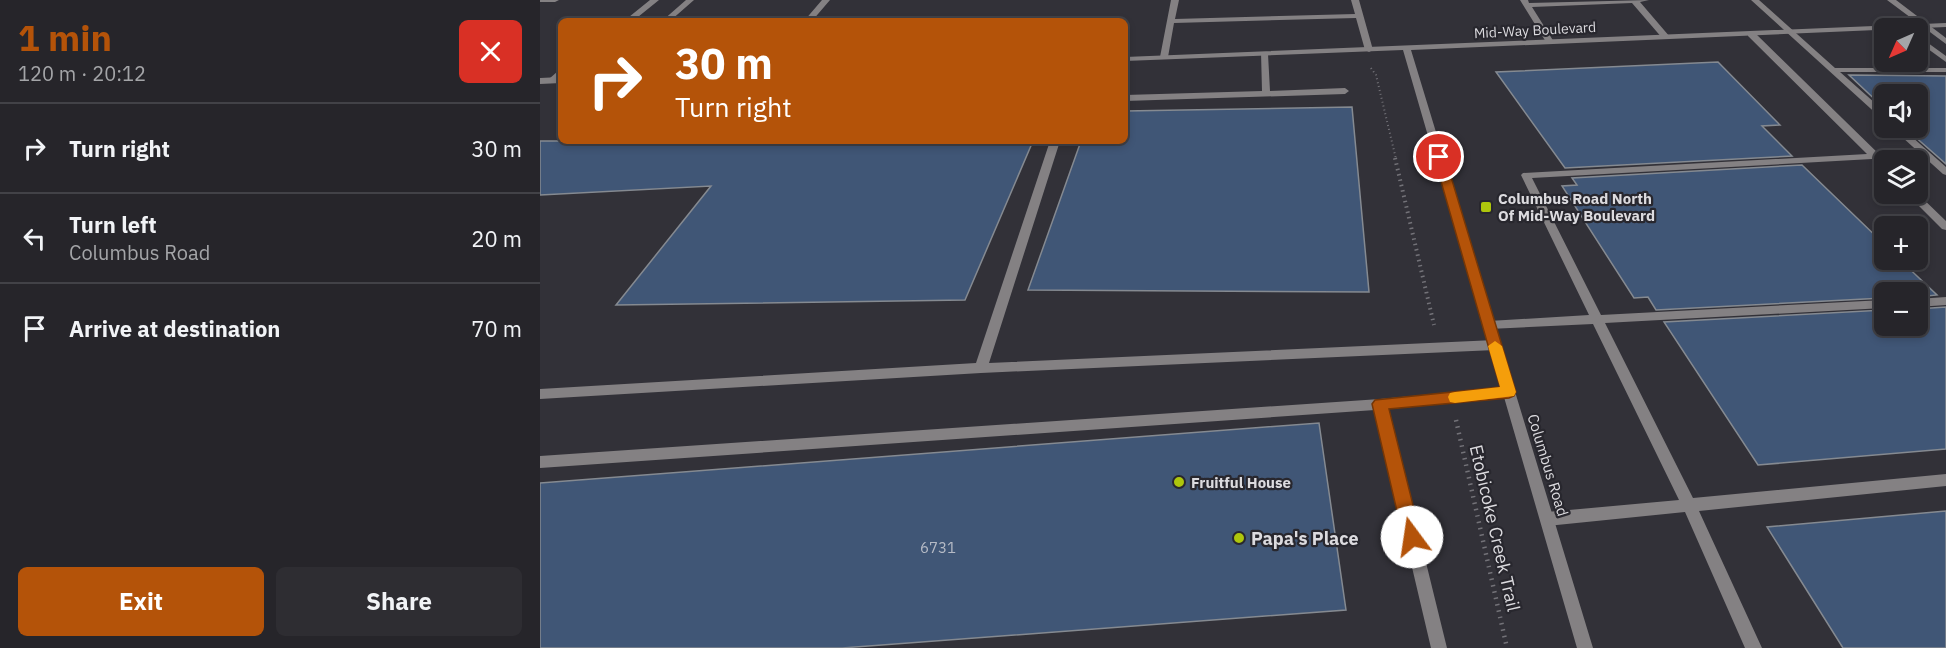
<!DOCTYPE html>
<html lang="en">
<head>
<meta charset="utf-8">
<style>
  body { margin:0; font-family:"IBM Plex Sans",sans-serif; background:#2e2d32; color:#f1f3f6; height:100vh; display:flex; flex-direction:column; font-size:22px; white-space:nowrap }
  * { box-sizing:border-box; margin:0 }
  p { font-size:20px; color:#a4a5a8 }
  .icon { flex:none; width:33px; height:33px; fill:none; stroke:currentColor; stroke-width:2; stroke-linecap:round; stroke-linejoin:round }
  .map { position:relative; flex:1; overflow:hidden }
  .drawer { display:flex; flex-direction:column; background:#26252a; width:540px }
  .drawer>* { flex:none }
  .hud { position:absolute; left:18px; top:18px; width:570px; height:126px; border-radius:9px; box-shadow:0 3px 9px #0003,0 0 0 2px #424247; background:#b45309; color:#fff; overflow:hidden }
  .needle { width:39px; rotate:225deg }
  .controls { position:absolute; left:1334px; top:18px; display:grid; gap:12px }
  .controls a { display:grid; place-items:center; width:54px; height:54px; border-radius:9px; background:#26252a; box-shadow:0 3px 9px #0003,0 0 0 2px #424247; font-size:30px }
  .pin { position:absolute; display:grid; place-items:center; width:51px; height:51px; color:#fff; margin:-26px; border:3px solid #fff; border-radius:50%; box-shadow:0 2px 6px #0007 }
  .me { position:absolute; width:66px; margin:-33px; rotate:346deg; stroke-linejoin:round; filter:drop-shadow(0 0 4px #0008) }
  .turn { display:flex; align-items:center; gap:21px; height:126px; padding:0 18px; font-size:27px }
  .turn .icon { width:78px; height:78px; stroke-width:2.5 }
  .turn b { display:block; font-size:42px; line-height:51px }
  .round { display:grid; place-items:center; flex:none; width:63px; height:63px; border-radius:9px; background:#2e2d32 }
  .overview { display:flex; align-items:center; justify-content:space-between; height:102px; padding:0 18px }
  h1 { font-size:36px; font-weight:700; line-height:45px; color:#b45309 }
  .cta { display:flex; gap:12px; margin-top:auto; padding:12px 18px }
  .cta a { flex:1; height:69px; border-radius:9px; background:#b45309; color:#fff; font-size:24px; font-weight:700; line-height:69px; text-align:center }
  .cta a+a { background:#2e2d32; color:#f1f3f6 }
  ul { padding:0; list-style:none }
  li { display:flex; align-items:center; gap:18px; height:90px; padding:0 18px; border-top:2px solid #424247 }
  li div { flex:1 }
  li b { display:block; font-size:22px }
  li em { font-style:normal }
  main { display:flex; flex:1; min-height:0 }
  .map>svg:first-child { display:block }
</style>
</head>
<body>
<main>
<section class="drawer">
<div class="overview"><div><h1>1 min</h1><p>120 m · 20:12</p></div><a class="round" style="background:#d93025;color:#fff"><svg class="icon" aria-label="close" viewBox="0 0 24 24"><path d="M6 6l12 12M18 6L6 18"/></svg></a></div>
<ul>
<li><svg class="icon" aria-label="right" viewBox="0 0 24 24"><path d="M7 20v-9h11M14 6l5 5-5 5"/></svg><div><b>Turn right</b></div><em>30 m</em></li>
<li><svg class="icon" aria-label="left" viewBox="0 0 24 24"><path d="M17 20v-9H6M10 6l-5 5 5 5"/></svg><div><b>Turn left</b><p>Columbus Road</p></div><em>20 m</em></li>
<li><svg class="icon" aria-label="arrive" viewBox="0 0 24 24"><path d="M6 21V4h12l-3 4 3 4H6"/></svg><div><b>Arrive at destination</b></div><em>70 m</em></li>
</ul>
<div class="cta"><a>Exit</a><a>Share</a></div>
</section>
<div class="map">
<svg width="1406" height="648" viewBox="0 0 1406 648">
  <rect width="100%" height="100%" fill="#323138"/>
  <path fill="#405676" stroke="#858a91" stroke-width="1.5" d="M1178,62L1240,125L1222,126L1252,156L1025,168L956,72Z
    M1309,75L1406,76V164L1365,128H1377V94H1344V108Z
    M812,107L829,292L488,290L541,141H585V111Z
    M0,141H493L425,300L76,305L171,186L0,195Z
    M1262,165L1344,244V260H1360L1397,295L1377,297V292H1344V298L1116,310L1108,297L1094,298L1022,186L1037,185L1032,178Z
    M1406,307V449L1218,465L1124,322L1344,310V326H1377V309Z
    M779,423L806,610L302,648H0V483Z
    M1406,511V648H1303L1227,527Z"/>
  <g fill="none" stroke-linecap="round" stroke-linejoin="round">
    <path stroke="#737278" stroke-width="2" stroke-dasharray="1 3" stroke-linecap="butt" d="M831,68L836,75L856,159"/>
    <path stroke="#737278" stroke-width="4" stroke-dasharray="1.5 4" stroke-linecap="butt" d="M855,158L894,325"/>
    <path stroke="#737278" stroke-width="4.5" stroke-dasharray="1.5 5" stroke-linecap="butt" d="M916,420L967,648"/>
    <path fill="#848183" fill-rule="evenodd" d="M0,0H19L15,2H0Z
      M110,0H119L93,21H84Z
      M146,0H154L130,21H122Z
      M282,0H290L272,21H264Z
      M631,0H639L635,19L815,14L811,0H819L833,50L829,52L825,50L816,18L634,23L628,57L624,59L620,57Z
      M980,0H988L989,3L1109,0L1100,2L1130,37L1123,39L1092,3L992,7L1014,42L1010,44L1006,42Z
      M1211,0H1219L1295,68H1406V72H1300L1344,111V119L1341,118Z
      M1347,0H1356L1406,38V44Z
      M1208,32H1214L1345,160L1344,168L1332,159L992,178L1061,315L1344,300V308L1065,323L1153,498L1406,474V486L1159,511L1222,648H1205L1145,512L1007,526L1002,524L1000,519L1002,514L1007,512L1139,500L1053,324L949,329L943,325L949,321L1049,315L981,175L983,173L1327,154L1208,36Z
      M1377,35L1406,56V62L1377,41Z
      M721,52L728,54L730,91L805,88L809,91L805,94L585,101V95L722,91Z
      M18,71H21V77L15,83H9V79Z
      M1352,128H1362L1406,167V175L1403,174Z
      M510,141H520L449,363L955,340L959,342L961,345L959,348L955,350L441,373L0,399V389L436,363Z
      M1377,193L1406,221V230L1402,229L1367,194Z
      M1406,297V305L1377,307V299Z
      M969,387L974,388L976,392L974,396L969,397L848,408L907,648H891L835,410L0,468V456L840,399Z"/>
    <path fill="#848183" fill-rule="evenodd" d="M1406,23V27L871,50L1053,648H1037L863,50L585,61V57Z
      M21,77V83L0,84V78Z"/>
  </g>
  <path fill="#b45309" stroke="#753606" stroke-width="1.5" d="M899,154L905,157L976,392L974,396L969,398L849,409L881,537L878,543L872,545L866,543L863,537L832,404L835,400L960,387L894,157Z"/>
  <path fill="#f59e0b" d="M955,341L962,346L976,392L974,396L915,403L910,402L908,397L910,393L915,392L960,387L948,346Z"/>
  <g fill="#aec60c" stroke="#28272e" stroke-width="2">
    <rect x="940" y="201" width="12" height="12" rx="3"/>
    <circle cx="639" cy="482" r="6"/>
    <circle cx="699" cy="538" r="6"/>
  </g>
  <g text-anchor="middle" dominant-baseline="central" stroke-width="4.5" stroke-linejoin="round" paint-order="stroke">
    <g font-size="14" fill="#dcdbdf" stroke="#28272e">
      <text transform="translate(995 30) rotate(-3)">Mid-Way Boulevard</text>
    </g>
    <g font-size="15" font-weight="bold" fill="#dcdbdf" stroke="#28272e" text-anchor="start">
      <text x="958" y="198">Columbus Road North<tspan x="958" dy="17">Of Mid-Way Boulevard</tspan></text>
      <text x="651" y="482">Fruitful House</text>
    </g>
    <g font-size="15" fill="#dcdbdf" stroke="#28272e">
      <text transform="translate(1008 465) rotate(73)">Columbus Road</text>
    </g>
    <g font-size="15" fill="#b5bac5">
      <text x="398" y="547">6731</text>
    </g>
    <g font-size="18" fill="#dcdbdf" stroke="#28272e">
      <text transform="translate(955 528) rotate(77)">Etobicoke Creek Trail</text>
    </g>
    <g font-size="18" font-weight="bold" fill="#dcdbdf" stroke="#28272e" text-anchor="start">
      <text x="711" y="538">Papa's Place</text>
    </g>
  </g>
</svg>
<div class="controls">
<a><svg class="needle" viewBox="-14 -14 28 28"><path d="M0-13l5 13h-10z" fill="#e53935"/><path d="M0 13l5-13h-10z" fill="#a4a5a8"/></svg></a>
<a><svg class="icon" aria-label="sound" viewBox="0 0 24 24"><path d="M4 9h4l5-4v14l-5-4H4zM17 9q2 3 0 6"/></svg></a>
<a><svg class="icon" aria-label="layers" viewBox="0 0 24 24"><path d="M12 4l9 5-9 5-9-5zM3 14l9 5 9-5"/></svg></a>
<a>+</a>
<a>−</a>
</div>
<div class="pin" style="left:899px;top:157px;background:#d93025"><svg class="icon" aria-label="arrive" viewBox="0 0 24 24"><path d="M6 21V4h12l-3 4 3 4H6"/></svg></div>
<svg class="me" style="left:872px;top:537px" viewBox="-20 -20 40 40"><circle r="19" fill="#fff"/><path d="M0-13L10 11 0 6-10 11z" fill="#b45309"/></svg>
<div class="hud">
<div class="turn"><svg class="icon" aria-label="right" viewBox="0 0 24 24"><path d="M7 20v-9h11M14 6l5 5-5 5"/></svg><div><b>30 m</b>Turn right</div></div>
</div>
</div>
</main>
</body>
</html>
